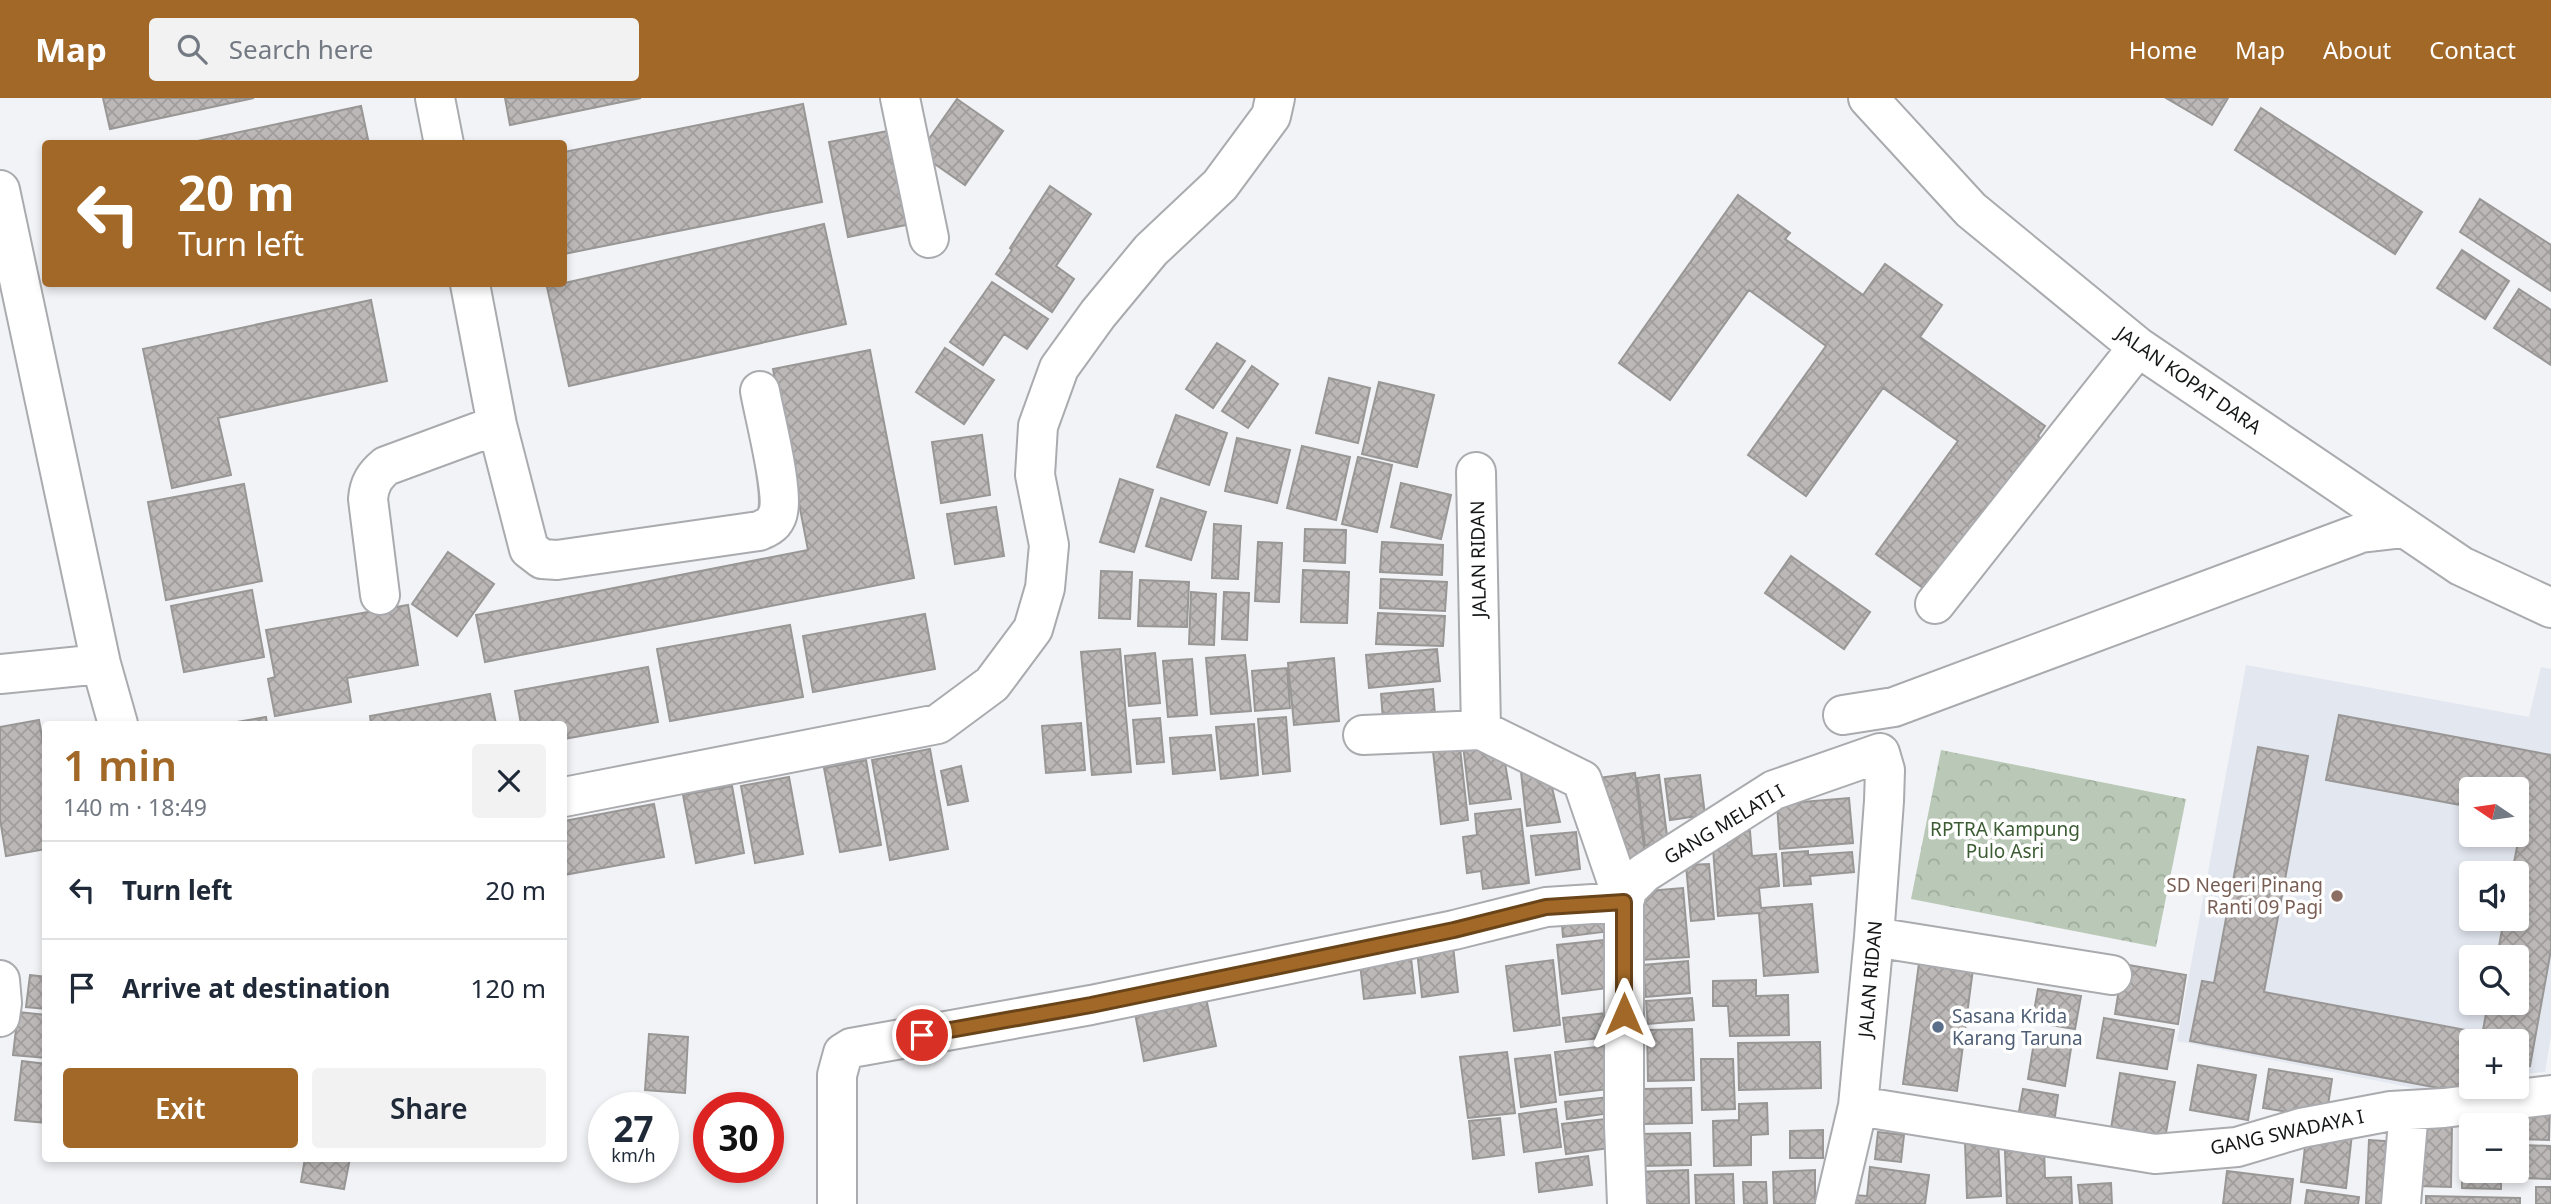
<!DOCTYPE html>
<html lang="en">
<head>
<meta charset="utf-8">
<style>
  body { margin:0; font-family:"Noto Sans",sans-serif; background:#f2f2f3; color:#1f2937; height:100vh; display:flex; flex-direction:column; font-size:26px; white-space:nowrap }
  * { box-sizing:border-box; margin:0 }
  p { font-size:23px; color:#747a83 }
  .icon { flex:none; width:38px; height:38px; fill:none; stroke:currentColor; stroke-width:2; stroke-linecap:round; stroke-linejoin:round }
  .map { position:relative; flex:1; overflow:hidden }
  .sheet { position:absolute; left:42px; top:623px; width:525px; height:441px; display:flex; flex-direction:column; background:#fff; border-radius:7px; box-shadow:0 4px 10px #0003 }
  .sheet>* { flex:none }
  .top-card { position:absolute; left:42px; top:42px; width:525px; height:147px; border-radius:7px; box-shadow:0 4px 10px #0003; background:#a26827; color:#fff; overflow:hidden }
  .needle { width:46px; rotate:283deg }
  .tools { position:absolute; left:2459px; top:679px; display:grid; gap:14px }
  .tools a { display:grid; place-items:center; width:70px; height:70px; border-radius:7px; background:#fff; box-shadow:0 4px 10px #0003; font-size:35px }
  .speed { position:absolute; left:588px; top:994px; display:flex; gap:14px; font-size:35px; font-weight:700; text-align:center }
  .speed>* { display:grid; place-content:center; width:91px; height:91px; border-radius:50%; background:#fff; box-shadow:0 4px 10px #0003; line-height:1 }
  .speed small { font-size:18px; font-weight:400 }
  .speed .limit { border:10px solid #d22; background:#fff; color:#111 }
  .pin { position:absolute; display:grid; place-items:center; width:60px; height:60px; color:#fff; margin:-30px; border:4px solid #fff; border-radius:50%; box-shadow:0 2px 7px #0007 }
  .me { position:absolute; width:77px; margin:-38px; rotate:0deg; stroke-linejoin:round; filter:drop-shadow(0 0 5px #0008) }
  .turn { display:flex; align-items:center; gap:24px; height:147px; padding:0 21px; font-size:32px }
  .turn .icon { width:91px; height:91px; stroke-width:2.5 }
  .turn b { display:block; font-size:49px; line-height:60px }
  .round { display:grid; place-items:center; flex:none; width:74px; height:74px; border-radius:7px; background:#f2f2f3 }
  .head { display:flex; align-items:center; justify-content:space-between; height:119px; padding:0 21px }
  h1 { font-size:42px; font-weight:600; line-height:52px; color:#a26827 }
  .action { display:flex; gap:14px; margin-top:auto; padding:14px 21px }
  .action a { flex:1; height:80px; border-radius:7px; background:#a26827; color:#fff; font-size:28px; font-weight:600; line-height:80px; text-align:center }
  .action a+a { background:#f2f2f3; color:#1f2937 }
  ul { padding:0; list-style:none }
  li { display:flex; align-items:center; gap:21px; height:98px; padding:0 21px; border-top:2px solid #e0e1e3 }
  li div { flex:1 }
  li b { display:block; font-size:26px }
  li em { font-style:normal }
  header { display:flex; align-items:center; gap:42px; box-sizing:border-box; height:98px; padding:0 35px; background:#a26827; color:#fff }
  header strong { font-size:33px }
  nav { display:flex; gap:38px; margin-inline-start:auto; font-size:24px }
  .search { width:490px; height:63px; background:#f2f2f3; display:flex; align-items:center; gap:18px; box-sizing:border-box; padding:0 24px; border-radius:7px; color:#747a83; font-size:26px }
  .map>svg:first-child { display:block }
</style>
</head>
<body>
<header>
<strong>Map</strong>
<div class="search"><svg class="icon" aria-label="search" viewBox="0 0 24 24"><circle cx="10" cy="10" r="6"/><path d="M15 15l6 6"/></svg>Search here</div>
<nav><a>Home</a><a>Map</a><a>About</a><a>Contact</a></nav>
</header>
<div class="map">
<svg width="2551" height="1106" viewBox="0 0 2551 1106">
  <defs>
    <pattern id="park-crowns" width="20" height="18" patternUnits="userSpaceOnUse" patternTransform="scale(1.75)"><rect width="20" height="18" fill="#bac9b7"/><path d="M2 6a3 3 0 1 1 6 0M12 15a3 3 0 1 1 6 0" fill="none" stroke="#9fac9d"/></pattern>
    <pattern id="building-cross-hatch" width="8" height="8" patternUnits="userSpaceOnUse" patternTransform="scale(1.75)"><rect width="8" height="8" fill="#bcb8b8"/><path d="M0 0l8 8M0 8l8-8" fill="none" stroke="#a19d9d"/></pattern>
  </defs>
  <rect width="100%" height="100%" fill="#f2f3f6"/>
  <path fill="#e3e7f0" fill-rule="evenodd" d="M2246,567L2529,619L2541,569L2551,571V937L2545,974L2517,976L2516,943H2471V989L2464,1000L2177,943ZM2471,691H2516V737H2471ZM2471,775H2516V821H2471ZM2471,859H2516V905H2471Z"/>
  <path fill="url(#park-crowns)" d="M1941,652L2186,701L2156,849L1911,801Z"/>
  <path fill="url(#building-cross-hatch)" stroke="#999696" stroke-width="2" d="M103,0H254L110,31Z
    M505,0H641L510,27Z
    M2166,0H2228L2212,27Z
    M957,1L1003,33L965,87L919,55Z
    M803,6L822,104L564,156V54Z
    M361,8L369,46H184Z
    M2261,10L2422,114L2395,156L2235,52Z
    M888,33L906,127L848,139L829,44Z
    M1050,88L1091,116L1056,168L1074,181L1052,214L996,176L1012,152L1010,150Z
    M1738,97L1790,135L1785,141L1863,197L1885,166L1942,207L1920,239L2045,328L2038,338L2040,340L1930,495L1876,456L1958,343L1883,290L1806,398L1748,357L1826,248L1749,192L1670,302L1619,265Z
    M2480,101L2551,147V193L2460,134Z
    M824,126L846,226L569,288L547,189Z
    M2462,152L2509,183L2485,221L2437,190Z
    M992,184L1048,221L1027,251L1004,236L983,267L950,244Z
    M2519,191L2551,212V267L2494,230Z
    M371,202L387,283L218,320L231,377L172,390L143,251Z
    M1217,245L1245,263L1213,310L1186,291Z
    M945,250L994,282L964,326L916,294Z
    M870,252L914,480L485,564L476,517L808,452L773,271Z
    M1252,268L1278,286L1248,330L1222,313Z
    M1329,280L1370,290L1358,345L1316,335Z
    M1379,284L1434,297L1417,369L1362,356Z
    M1176,317L1227,335L1209,387L1157,369Z
    M982,337L990,397L941,405L932,344Z
    M1237,340L1290,352L1277,405L1225,393Z
    M1302,348L1350,359L1336,422L1287,410Z
    M1358,359L1392,367L1377,434L1342,426Z
    M1120,381L1153,392L1134,454L1100,444Z
    M1401,385L1451,397L1441,441L1391,429Z
    M244,386L262,483L166,502L148,404Z
    M1161,400L1206,414L1191,462L1146,448Z
    M996,409L1004,458L955,466L947,416Z
    M1214,426L1241,428L1238,481L1212,480Z
    M1305,431L1346,432L1345,465L1304,463Z
    M1258,444L1282,445L1279,504L1255,503Z
    M1382,444L1443,447L1442,477L1380,474Z
    M448,454L494,486L457,538L412,506Z
    M1791,458L1870,514L1844,551L1765,495Z
    M1303,472L1349,474L1347,525L1301,524Z
    M1101,473L1132,474L1130,521L1099,520Z
    M1381,481L1447,484L1445,513L1380,510Z
    M1140,482L1189,484L1187,529L1138,528Z
    M252,492L264,559L184,574L171,508Z
    M1191,494L1216,496L1214,547L1189,546Z
    M1224,494L1249,495L1247,542L1222,541Z
    M408,507L418,567L347,580L351,604L275,618L268,581L275,579L266,532Z
    M1378,515L1445,518L1443,548L1376,546Z
    M925,516L935,571L813,594L803,538Z
    M790,527L803,599L670,623L657,551Z
    M1120,551L1131,674L1092,677L1081,554Z
    M1437,551L1440,583L1369,590L1366,557Z
    M1155,555L1160,605L1129,608L1125,558Z
    M1245,557L1251,613L1211,616L1206,560Z
    M1334,560L1339,623L1294,627L1288,565Z
    M1192,561L1197,617L1168,619L1163,563Z
    M648,569L658,624L564,641V626H521L515,593Z
    M1287,570L1290,610L1255,613L1252,573Z
    M1433,591L1435,617L1383,622L1381,596Z
    M490,596L496,626H371L370,618Z
    M2339,617L2551,657V852L2530,968L2516,966V943H2481L2488,905H2516V859H2497L2504,821H2516V775H2512L2523,718L2516,717V691H2471V709L2326,682Z
    M266,619L267,626H225Z
    M1286,619L1290,673L1263,676L1258,621Z
    M1160,620L1164,664L1137,666L1133,622Z
    M39,622L46,662V751L6,758L0,721V629Z
    M1081,625L1085,672L1046,675L1042,628Z
    M1254,626L1258,677L1221,681L1216,629Z
    M1211,637L1215,672L1173,676L1170,640Z
    M1459,641L1468,722L1441,726L1432,644Z
    M1463,647H1502L1511,701L1470,706Z
    M2258,649L2308,658L2264,894L2471,933L2460,994L2190,943L2202,883L2214,885Z
    M930,651L948,751L890,762L872,662Z
    M866,662L881,747L840,754L824,670Z
    M1520,665L1548,672L1560,724L1527,728Z
    M961,668L968,703L948,707L941,673Z
    M1635,675L1646,766L1617,767L1584,682Z
    M1659,677L1668,745L1645,748L1637,680Z
    M1700,677L1705,717L1670,722L1665,681Z
    M789,679L803,756L755,765L741,688Z
    M732,688L744,755L696,765L683,697Z
    M1849,700L1853,745L1780,751L1777,706Z
    M654,706L664,759L564,777V723Z
    M1520,711L1529,785L1483,791L1481,773L1467,775L1463,739L1477,737L1475,716Z
    M1750,733L1752,758L1776,756L1779,788L1759,790L1761,810L1812,806L1818,874L1764,878L1759,815L1718,818L1712,736Z
    M1576,734L1580,771L1536,777L1531,738Z
    M1808,753V757L1852,754L1854,774L1810,778L1811,786L1784,788L1782,755Z
    M1709,766L1714,821L1691,823L1686,767Z
    M1683,790L1689,859L1641,862L1636,794Z
    M1616,809L1619,832L1563,839L1561,815Z
    M1452,838L1458,894L1422,899L1416,843Z
    M1603,842L1608,890L1562,896L1557,847Z
    M1410,851L1415,895L1364,901L1359,857Z
    M1553,862L1560,927L1514,933L1506,868Z
    M1688,863L1690,895L1646,899L1643,867Z
    M1919,865L1973,871L1957,993L1903,986Z
    M2123,866L2186,877L2178,926L2115,916Z
    M30,877L46,879V911L26,909Z
    M1756,882V898L1788,897L1789,937L1730,938L1728,908H1713V883Z
    M2038,891L2081,898L2075,931L2032,924Z
    M1205,895L1216,948L1144,963L1134,910Z
    M1692,900L1694,922L1648,926L1646,903Z
    M18,914L46,917V960L13,957Z
    M1614,914L1616,938L1566,944L1563,920Z
    M2104,920L2174,932L2167,971L2097,960Z
    M1692,931L1694,982L1648,983L1647,932Z
    M649,936L688,939L685,995L645,992Z
    M2035,938L2072,944L2065,988L2028,981Z
    M1820,944L1821,990L1739,992L1738,945Z
    M1612,947L1617,990L1560,997L1555,954Z
    M1507,954L1515,1015L1468,1020L1460,959Z
    M1550,957L1556,1004L1521,1009L1515,961Z
    M1701,961H1733L1735,1011L1702,1012Z
    M22,963L46,966V1025L15,1022Z
    M2198,967L2256,977L2248,1022L2190,1012Z
    M2269,971L2332,981L2326,1020L2263,1010Z
    M2120,975L2175,984L2164,1046L2110,1037Z
    M1691,990L1692,1025L1644,1026V991Z
    M2023,991L2058,997L2054,1025L2018,1019Z
    M1609,999L1611,1015L1567,1021L1565,1004Z
    M1767,1005L1768,1036L1751,1037V1067L1714,1068L1713,1023L1739,1022V1006Z
    M2550,1006L2549,1042L2519,1041V1007Z
    M1556,1011L1561,1049L1524,1054L1519,1016Z
    M2463,1015L2502,1016L2501,1027H2471V1073H2501V1091L2462,1090Z
    M1500,1020L1504,1057L1473,1061L1469,1023Z
    M1614,1020L1617,1049L1566,1056L1562,1026Z
    M2418,1025H2452L2451,1089L2418,1088Z
    M2307,1031L2352,1036L2346,1090L2301,1084Z
    M1823,1032V1060H1790V1033Z
    M1878,1034L1904,1037L1901,1064L1875,1061Z
    M1690,1035L1691,1067L1640,1068L1639,1036Z
    M1998,1042L2001,1098L1967,1100L1965,1044Z
    M2369,1042L2399,1044L2396,1106H2366Z
    M2522,1047L2551,1048V1081L2521,1080Z
    M2044,1051L2045,1080L2071,1079L2072,1106H2007L2005,1053Z
    M1588,1058L1592,1087L1539,1094L1536,1065Z
    M305,1060H350L344,1091L301,1084Z
    M1870,1069L1929,1077L1925,1106H1853L1854,1097L1867,1098Z
    M1688,1072L1689,1106H1636L1635,1074Z
    M1815,1072V1106H1774L1773,1074Z
    M2227,1073L2293,1081L2290,1106H2223Z
    M1733,1076L1734,1106H1696L1695,1077Z
    M1743,1084H1766L1767,1106H1744Z
    M2111,1085L2112,1106H2080L2078,1087Z
    M2536,1089H2551V1106H2536Z
    M2307,1092L2359,1099L2358,1106H2305Z
    M2426,1098L2520,1100V1106H2426Z"/>
  <g fill="none" stroke-linecap="round" stroke-linejoin="round">
    <g stroke="#aaabae" stroke-width="42">
      <path id="minor" d="M435,0L444,46
        M900,0L929,140
        M1868,0L1971,112L2138,249L2461,468L2551,510
        M0,92L101,566L118,626
        M497,327L529,451L542,461L557,462L759,433C766,430 773,427 776,420C787,402 764,317 760,293
        M1476,374L1481,632
        M380,497L368,401C369,386 375,377 386,368L497,327L470,186
        M1935,506L2138,249
        M0,576L101,566
        M1843,617L1894,609L2361,435L2404,430
        M1363,637L1481,632L1582,682L1624,804
        M564,699L938,626L992,586L1033,531L1045,490L1049,447L1035,377L1038,328L1059,270L1098,216L1151,152L1220,87L1271,18L1275,0
        M1874,839L2112,877
        M0,882L2,905L0,919
        M1858,1008L2155,1056L2237,1049L2301,1030L2391,1013L2444,1010L2551,997
        M837,1106V977L843,955L851,950L1091,907L1454,832L1546,809L1624,804
        M1627,1106L1624,1028V804L1628,791L1644,775L1774,692L1880,655L1885,672L1884,703L1874,839L1858,1008L1835,1106
        M2401,1106L2409,1012"/>
    </g>
    <use href="#minor" stroke="#fff" stroke-width="38"/>
  </g>
  <g fill="none" stroke-linecap="round" stroke-linejoin="round">
    <g stroke="#694419" stroke-width="18">
      <path id="route" d="M922,937L1091,907L1454,832L1546,809L1624,804V916"/>
    </g>
    <use href="#route" stroke="#a26827" stroke-width="12"/>
  </g>
  <circle fill="#8d6e63" stroke="#fff" stroke-width="2.5" cx="2337" cy="798" r="7"/>
  <circle fill="#5c6f8a" stroke="#fff" stroke-width="2.5" cx="1938" cy="929" r="7"/>
  <g text-anchor="middle" dominant-baseline="central" stroke-width="7" stroke-linejoin="round" paint-order="stroke">
    <g font-size="19" fill="#151617" stroke="#fff">
      <text transform="translate(2189 282) rotate(35)">JALAN KOPAT DARA</text>
      <text transform="translate(1478 461) rotate(-91)">JALAN RIDAN</text>
      <text transform="translate(1724 726) rotate(-31)">GANG MELATI I</text>
      <text transform="translate(1870 881) rotate(-85)">JALAN RIDAN</text>
      <text transform="translate(2287 1034) rotate(-12)">GANG SWADAYA I</text>
    </g>
    <g font-size="19" fill="#3b5b32" stroke="#fff">
      <text x="2005" y="731">RPTRA Kampung<tspan x="2005" dy="22">Pulo Asri</tspan></text>
    </g>
    <g font-size="19" fill="#785e54" stroke="#fff" text-anchor="end">
      <text x="2323" y="787">SD Negeri Pinang<tspan x="2323" dy="22">Ranti 09 Pagi</tspan></text>
    </g>
    <g font-size="19" fill="#4e5e75" stroke="#fff" text-anchor="start">
      <text x="1952" y="918">Sasana Krida<tspan x="1952" dy="22">Karang Taruna</tspan></text>
    </g>
  </g>
</svg>
<div class="tools">
<a><svg class="needle" viewBox="-14 -14 28 28"><path d="M0-13l5 13h-10z" fill="#e53935"/><path d="M0 13l5-13h-10z" fill="#747a83"/></svg></a>
<a><svg class="icon" aria-label="sound" viewBox="0 0 24 24"><path d="M4 9h4l5-4v14l-5-4H4zM17 9q2 3 0 6"/></svg></a>
<a><svg class="icon" aria-label="search" viewBox="0 0 24 24"><circle cx="10" cy="10" r="6"/><path d="M15 15l6 6"/></svg></a>
<a>+</a>
<a>−</a>
</div>
<div class="speed"><div>27<small>km/h</small></div><div class="limit">30</div></div>
<div class="pin" style="left:922px;top:937px;background:#d93025"><svg class="icon" aria-label="arrive" viewBox="0 0 24 24"><path d="M6 21V4h12l-3 4 3 4H6"/></svg></div>
<svg class="me" style="left:1624px;top:916px" viewBox="-20 -20 40 40"><path d="M0-17L14 15 0 8-14 15z" fill="#a26827" stroke="#fff" stroke-width="4"/></svg>
<div class="top-card">
<div class="turn"><svg class="icon" aria-label="left" viewBox="0 0 24 24"><path d="M17 20v-9H6M10 6l-5 5 5 5"/></svg><div><b>20 m</b>Turn left</div></div>
</div>
<section class="sheet">
<div class="head"><div><h1>1 min</h1><p>140 m · 18:49</p></div><a class="round"><svg class="icon" aria-label="close" viewBox="0 0 24 24"><path d="M6 6l12 12M18 6L6 18"/></svg></a></div>
<ul>
<li><svg class="icon" aria-label="left" viewBox="0 0 24 24"><path d="M17 20v-9H6M10 6l-5 5 5 5"/></svg><div><b>Turn left</b></div><em>20 m</em></li>
<li><svg class="icon" aria-label="arrive" viewBox="0 0 24 24"><path d="M6 21V4h12l-3 4 3 4H6"/></svg><div><b>Arrive at destination</b></div><em>120 m</em></li>
</ul>
<div class="action"><a>Exit</a><a>Share</a></div>
</section>
</div>
</body>
</html>
